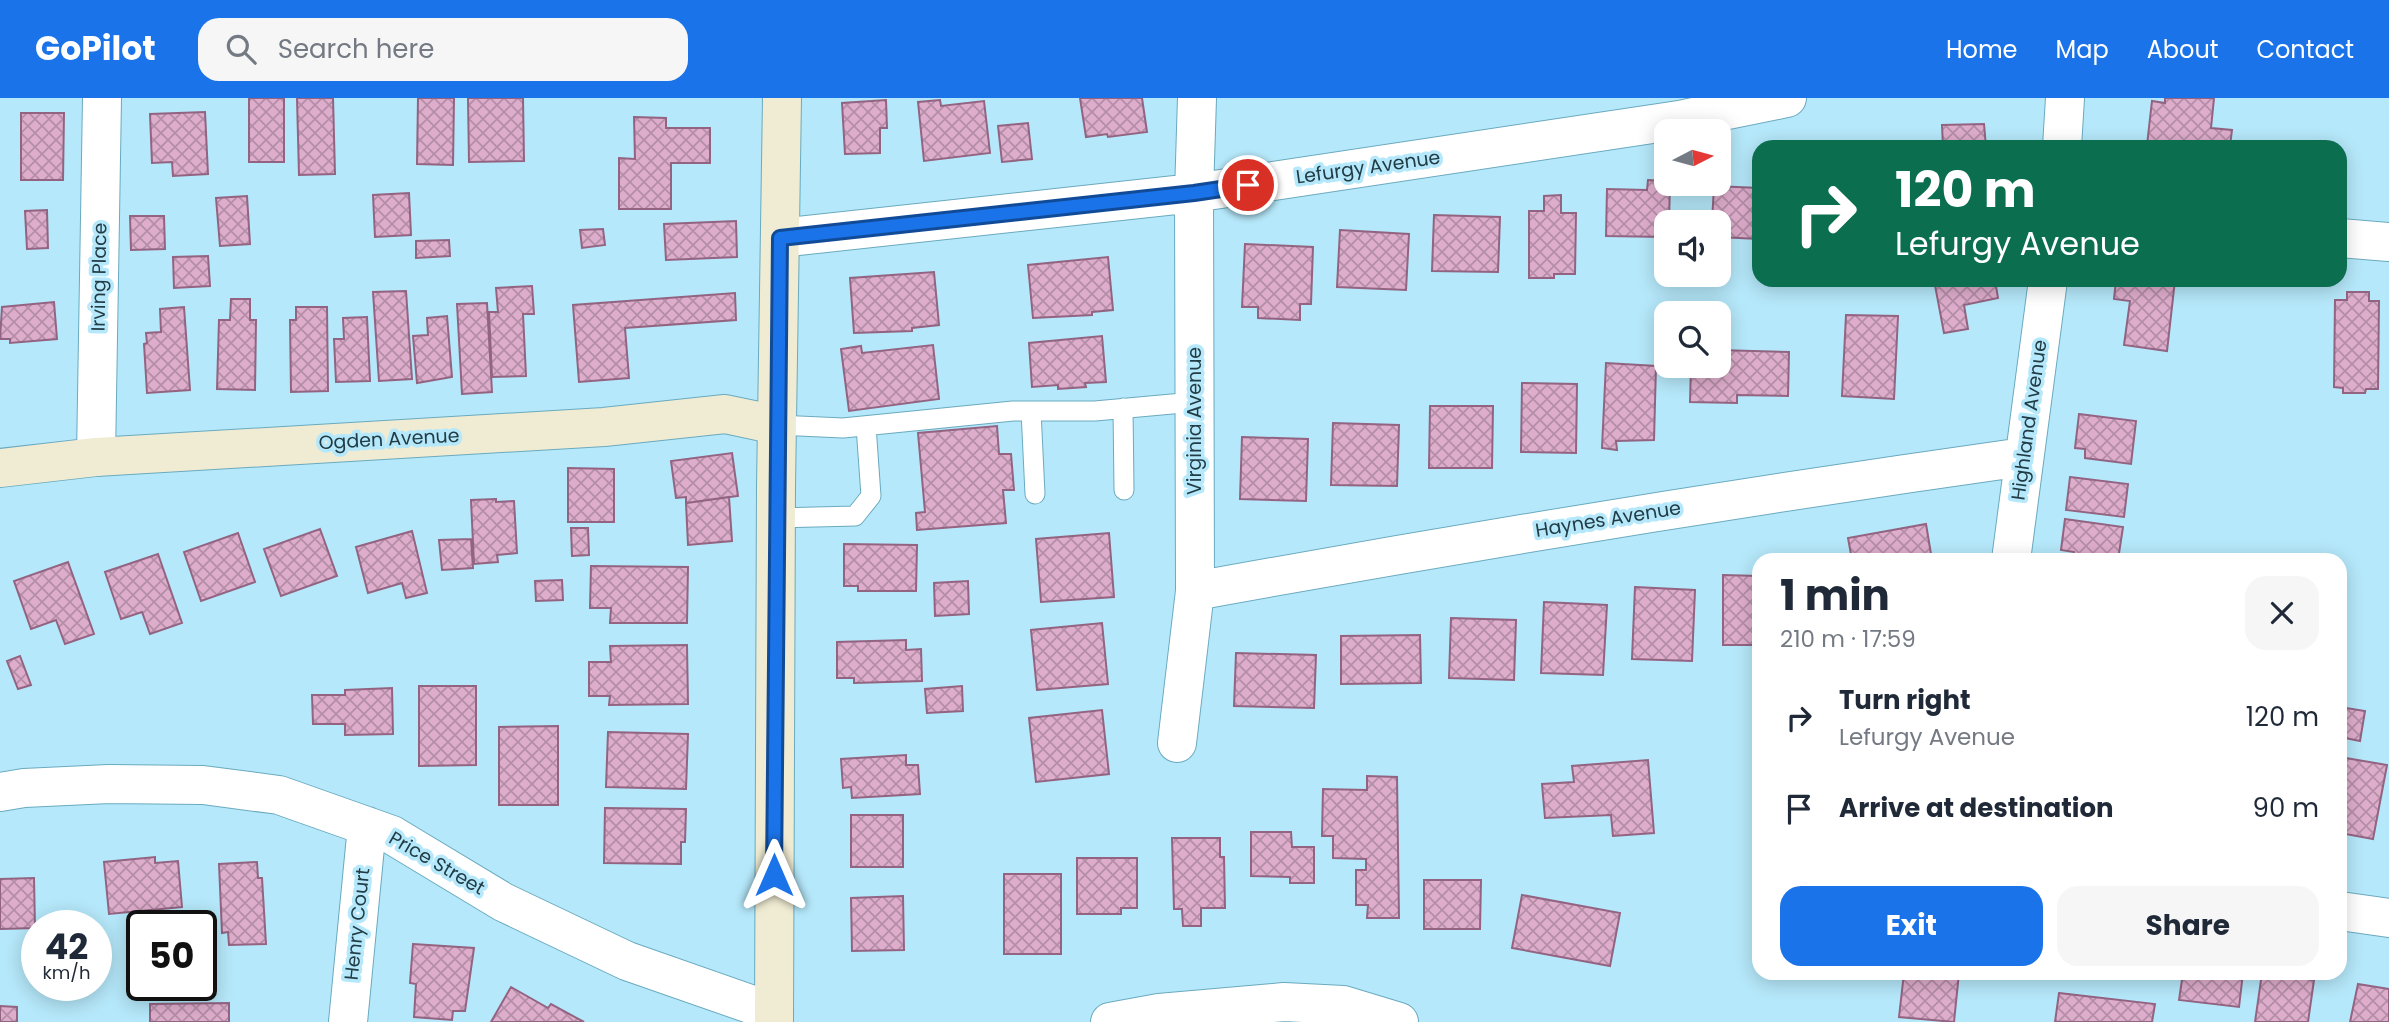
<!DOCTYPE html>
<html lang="en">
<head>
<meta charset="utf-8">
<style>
  body { margin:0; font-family:Poppins,sans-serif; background:#f6f6f7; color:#1f2937; height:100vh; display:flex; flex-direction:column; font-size:26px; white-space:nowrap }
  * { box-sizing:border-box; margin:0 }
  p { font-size:23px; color:#747a83 }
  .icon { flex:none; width:38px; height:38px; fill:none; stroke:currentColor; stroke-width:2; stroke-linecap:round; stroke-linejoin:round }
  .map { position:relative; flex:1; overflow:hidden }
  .sheet { position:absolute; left:1752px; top:455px; width:595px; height:427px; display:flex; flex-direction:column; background:#fff; border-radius:21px; box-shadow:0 4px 18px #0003 }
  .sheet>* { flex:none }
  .top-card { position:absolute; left:1752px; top:42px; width:595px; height:147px; border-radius:21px; box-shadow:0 4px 18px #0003; background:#0b6e4f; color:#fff; overflow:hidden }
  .needle { width:46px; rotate:84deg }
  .controls { position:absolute; left:1654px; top:21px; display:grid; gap:14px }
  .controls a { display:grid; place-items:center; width:77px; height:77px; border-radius:14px; background:#fff; box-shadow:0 4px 18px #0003; font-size:35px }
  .speed { position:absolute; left:21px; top:812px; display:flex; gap:14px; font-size:35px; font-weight:700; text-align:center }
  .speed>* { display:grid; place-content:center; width:91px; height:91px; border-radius:50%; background:#fff; box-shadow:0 4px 18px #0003; line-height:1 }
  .speed small { font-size:18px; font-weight:400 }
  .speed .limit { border:4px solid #111; border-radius:10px; background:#fff; color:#111 }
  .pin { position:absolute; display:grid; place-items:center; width:60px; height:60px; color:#fff; margin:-30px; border:4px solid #fff; border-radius:50%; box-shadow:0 2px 7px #0007 }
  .me { position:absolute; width:77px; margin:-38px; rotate:0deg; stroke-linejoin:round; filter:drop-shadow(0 0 5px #0008) }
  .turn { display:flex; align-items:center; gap:24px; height:147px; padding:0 28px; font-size:32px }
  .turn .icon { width:91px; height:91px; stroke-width:2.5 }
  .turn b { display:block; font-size:49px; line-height:60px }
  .round { display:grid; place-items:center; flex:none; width:74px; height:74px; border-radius:21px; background:#f6f6f7 }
  .overview { display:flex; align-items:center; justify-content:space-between; height:119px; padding:0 28px }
  h1 { font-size:42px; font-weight:700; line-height:52px }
  .action { display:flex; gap:14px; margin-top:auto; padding:14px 28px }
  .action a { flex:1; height:80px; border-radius:21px; background:#1a73e8; color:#fff; font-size:28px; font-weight:700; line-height:80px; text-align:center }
  .action a+a { background:#f6f6f7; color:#1f2937 }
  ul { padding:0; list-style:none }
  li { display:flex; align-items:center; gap:21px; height:91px; padding:0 28px }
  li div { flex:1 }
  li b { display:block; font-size:26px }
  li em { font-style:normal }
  header { display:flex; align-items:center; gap:42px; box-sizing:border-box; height:98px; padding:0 35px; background:#1a73e8; color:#fff }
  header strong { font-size:33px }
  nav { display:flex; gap:38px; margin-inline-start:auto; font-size:24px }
  .search { width:490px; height:63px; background:#f6f6f7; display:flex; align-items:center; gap:18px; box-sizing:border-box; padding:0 24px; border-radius:21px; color:#747a83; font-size:26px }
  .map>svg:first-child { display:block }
</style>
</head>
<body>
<header>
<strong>GoPilot</strong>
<div class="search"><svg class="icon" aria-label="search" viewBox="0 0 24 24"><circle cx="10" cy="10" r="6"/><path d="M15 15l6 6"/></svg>Search here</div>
<nav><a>Home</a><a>Map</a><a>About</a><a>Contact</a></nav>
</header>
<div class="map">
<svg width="2389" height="924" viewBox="0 0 2389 924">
  <defs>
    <pattern id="building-cross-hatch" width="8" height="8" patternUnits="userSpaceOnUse" patternTransform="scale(1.75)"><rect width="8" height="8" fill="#dfadcc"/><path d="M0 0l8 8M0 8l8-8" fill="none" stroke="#b48ea7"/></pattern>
  </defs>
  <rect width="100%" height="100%" fill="#b5e8fa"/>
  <path fill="url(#building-cross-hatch)" stroke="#926482" stroke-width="2" d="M249,0H284V64H249Z
    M297,0H333L335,76L299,77Z
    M418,0H454L453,67L417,66Z
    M468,0H523L524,63L469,64Z
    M1080,0H1142L1147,34L1108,39L1107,36L1086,39Z
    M2165,0H2214L2211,30L2232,32L2230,48L2168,49L2147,47L2152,3L2165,5Z
    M886,2L887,30H880V55L845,56L842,5Z
    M940,2L941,8L984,3L990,55L924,63L918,4Z
    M205,14L208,76L173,78L172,64L152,65L150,16Z
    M21,15H64L63,82H21Z
    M634,19L666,20V30H710V65H671V111H619V60L635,61Z
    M1028,25L1032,61L1002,64L998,28Z
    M1984,26L1986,49H1943L1942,27Z
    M1648,82L1666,83V86H1670L1669,124H1666V139L1606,138L1607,91L1647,92Z
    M1714,88L1759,90V141L1718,139V124H1712Z
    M409,95L411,137L375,139L373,97Z
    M1561,97V115H1576L1575,176H1554V180H1529V113H1544V98Z
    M247,98L250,146L220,148L216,100Z
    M47,112L48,150L27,151L25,113Z
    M1434,117L1500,119L1498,174L1432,173Z
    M130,118H164L165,151L131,152Z
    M736,123L737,159L666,162L664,126Z
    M603,131L605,147L582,150L580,132Z
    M1340,132L1409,136L1406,192L1337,189Z
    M449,142L450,158L416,160V143Z
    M1245,146L1313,149L1311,206H1300V222L1258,220V209H1242Z
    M208,158L210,188L174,190L173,159Z
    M1108,159L1113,212L1092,214V217L1033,220L1028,167Z
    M934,174L939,227L912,230V233L854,235L850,180Z
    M1934,182H1995L1998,200L1964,207L1968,231L1944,235Z
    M2116,182H2175L2167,253L2124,247L2130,203L2114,201Z
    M532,188L534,216H523L526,278L492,279L489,214H498L496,190Z
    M406,193L412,281L379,283L373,194Z
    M2347,194H2369V203H2379L2378,291H2366L2365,295H2343V290L2334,289L2335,202H2347Z
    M735,195L736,222L625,230L629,280L579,284L573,207Z
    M231,201H250V222H256L255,292L217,291L219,222H230Z
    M54,204L57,241L10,245V241H0L2,209Z
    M487,205L492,294L462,296L457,206Z
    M184,209L190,292L147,295L144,246L147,245L146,235L161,234L160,211Z
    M296,209H327L328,293L291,294L290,222H296Z
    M1846,217L1898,218L1894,301L1842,298Z
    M447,218L452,279L417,285L413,238L428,237L427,220Z
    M367,219L370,283L336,284L334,241H344L343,220Z
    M1102,238L1106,284L1085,285L1086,289L1058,291V287L1032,289L1029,245Z
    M933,247L939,301L849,313L841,251L861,248L862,255Z
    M1718,252L1789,254L1788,298L1737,297V305L1690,304L1691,268H1718Z
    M1606,265L1656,268L1654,342L1616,343L1617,352L1602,350Z
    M1522,285L1577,286L1576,355L1521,354Z
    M1430,308H1493L1492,370H1429Z
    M2079,316L2136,323L2131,366L2085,360V351L2075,350Z
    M1333,325L1399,327L1397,388L1331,387Z
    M997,328L999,356H1011L1014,392H1003L1006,425L917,432L916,415L925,414L918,335Z
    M1242,339L1308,341L1306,403L1240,401Z
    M732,355L738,398L686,405V399L676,400L671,363Z
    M568,370L614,371V424H568Z
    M2070,379L2128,386L2124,419L2066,412Z
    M729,399L732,443L688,447L686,405Z
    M496,401V404L514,403L517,455L497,457L498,464L474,466L471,402Z
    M2065,421L2123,429L2118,462L2073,461L2074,454L2061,452Z
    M1926,426L1932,462H1852L1848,440Z
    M571,430H588L589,457L572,458Z
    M320,431L337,478L281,498L264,451Z
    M412,433L427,495L406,500L402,485L368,495L356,449Z
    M238,435L255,484L201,503L184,454Z
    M1109,435L1114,499L1041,504L1036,441Z
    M471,441L473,470L442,472L439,442Z
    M844,446L917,447L916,493H858V488H844Z
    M158,456L182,525L150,536L142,514L121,521L105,474Z
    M68,464L94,536L65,546L56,522L31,531L14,483Z
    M591,468L688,469L687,525H610L611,510H590Z
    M1723,477L1759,478V547H1723Z
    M562,482L563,502L536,503L535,483Z
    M968,483L969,516L935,518L934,485Z
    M1635,489L1695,492L1692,563L1632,561Z
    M1544,504L1607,507L1603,577L1541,575Z
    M1451,520L1516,522L1514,582L1449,580Z
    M1102,525L1108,586L1037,592L1031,532Z
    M1420,537L1421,585L1341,586V538Z
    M906,542V552L921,551L922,583L854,585V580H837V544Z
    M687,547L688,606L609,607L610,598H589V564H611L610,548Z
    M1236,555L1316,557L1314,610L1234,608Z
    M20,558L31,587L18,591L7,563Z
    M419,588H476V667L419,668Z
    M962,588L963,613L927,615L925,591Z
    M392,590L393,636L345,637V626H313L312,597H345V592Z
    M2340,609L2365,613L2360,643L2340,639Z
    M1102,612L1109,676L1036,684L1029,620Z
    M558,628V707H499V629Z
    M608,634L688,636L686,691L606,689Z
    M906,657V667H918L920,696L852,700L851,689L843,690L841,661Z
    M2340,659L2387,667L2373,741L2340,735Z
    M1648,662L1654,735L1613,738L1611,717L1545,720L1542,686L1574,684L1572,668Z
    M1367,678L1397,679L1399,820H1367L1368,807H1356V772H1366V761L1333,760V738H1322L1323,691L1367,692Z
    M605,710L686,711L685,744H681V766L604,765Z
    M851,717H903V769H851Z
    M1251,734H1291L1292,749H1314V785H1290V779L1251,778Z
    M1172,740H1220V759H1224L1225,810H1201V828H1183L1182,811H1174Z
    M155,759V765L178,763L182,809L109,816L104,764Z
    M1077,760H1137V810H1121V816H1077Z
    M257,764L258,780H262L266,846L229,847L228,834L222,835L219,766Z
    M1004,776H1061V856H1004Z
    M34,780L35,830L0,831V781Z
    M1424,782H1481L1480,831H1424Z
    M1522,797L1620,815L1610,868L1512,850Z
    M903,798L904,852L852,853L851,800Z
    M413,846L474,850L465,913H453L452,922L414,919L416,886L410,885Z
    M1904,875H1959L1954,924L1899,919Z
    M2183,875H2243L2239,909L2179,902Z
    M2262,875L2314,882L2308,924H2255Z
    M2358,886L2389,891V924H2350Z
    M511,889L548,910L551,906L584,924H491Z
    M2059,895L2155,906L2152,924H2055Z
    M229,905V924H150V906Z
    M0,908L17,909V924H0Z"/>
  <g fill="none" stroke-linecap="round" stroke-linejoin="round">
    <g stroke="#6aaabf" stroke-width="21">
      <path id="lane" d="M1123,310L1124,392
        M1031,313L1035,396
        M777,327L843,330L1013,313H1095L1194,304
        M776,420L855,418L871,398L866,328"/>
    </g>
    <g stroke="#6aaabf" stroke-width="40">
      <path id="street" d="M2062,49L2065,0
        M780,140L1194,95L1679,22L1787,0
        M2340,140L2389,144
        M96,359L102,0
        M2011,462L2048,182
        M1195,493C1470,443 1746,398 2023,359
        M1177,645L1195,493L1194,95L1197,0
        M0,694L24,690L109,686L203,687L279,697L392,737L503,804L627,863L773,914
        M2340,813L2389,820
        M348,924L367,728
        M1110,924L1159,915L1284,904L1343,907L1399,924"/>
    </g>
    <g stroke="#6aaabf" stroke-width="40">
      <path id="secondary" d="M0,370L96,359L604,329L725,316L777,327
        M774,924L776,389L782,0"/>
    </g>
    <use href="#lane" stroke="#fff" stroke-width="19"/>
    <use href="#street" stroke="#fff" stroke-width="38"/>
    <use href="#secondary" stroke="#f0ecd3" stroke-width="38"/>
  </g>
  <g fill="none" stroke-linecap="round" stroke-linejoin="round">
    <g stroke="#114b97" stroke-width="18">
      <path id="route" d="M774,777L780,140L1194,95L1248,87"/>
    </g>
    <use href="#route" stroke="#1a73e8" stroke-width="12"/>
  </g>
  <g text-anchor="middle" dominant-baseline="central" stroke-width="7" stroke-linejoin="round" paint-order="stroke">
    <g font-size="19" fill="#213c45" stroke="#b5e8fa">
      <text transform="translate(1368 69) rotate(-8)">Lefurgy Avenue</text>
      <text transform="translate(99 179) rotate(-89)">Irving Place</text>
      <text transform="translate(2029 322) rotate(-82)">Highland Avenue</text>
      <text transform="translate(1194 323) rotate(-90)">Virginia Avenue</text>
      <text transform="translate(389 341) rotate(-3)">Ogden Avenue</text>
      <text transform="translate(1608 421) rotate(-9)">Haynes Avenue</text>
      <text transform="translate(437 765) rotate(30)">Price Street</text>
      <text transform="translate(357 826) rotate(-84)">Henry Court</text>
    </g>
  </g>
</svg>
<div class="controls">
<a><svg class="needle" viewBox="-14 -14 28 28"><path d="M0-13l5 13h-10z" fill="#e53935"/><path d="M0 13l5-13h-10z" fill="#747a83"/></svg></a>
<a><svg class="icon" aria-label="sound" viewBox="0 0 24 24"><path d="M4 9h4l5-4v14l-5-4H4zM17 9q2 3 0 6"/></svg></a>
<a><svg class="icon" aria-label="search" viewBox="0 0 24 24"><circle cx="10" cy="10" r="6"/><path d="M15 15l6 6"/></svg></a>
</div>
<div class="speed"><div>42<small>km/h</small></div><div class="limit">50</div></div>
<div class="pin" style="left:1248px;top:87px;background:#d93025"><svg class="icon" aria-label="arrive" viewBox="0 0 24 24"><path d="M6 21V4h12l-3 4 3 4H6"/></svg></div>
<svg class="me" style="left:774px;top:777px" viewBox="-20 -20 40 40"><path d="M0-17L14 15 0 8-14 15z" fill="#1a73e8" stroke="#fff" stroke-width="4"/></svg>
<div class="top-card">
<div class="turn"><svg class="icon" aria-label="right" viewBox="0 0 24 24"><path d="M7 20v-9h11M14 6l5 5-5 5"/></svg><div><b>120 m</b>Lefurgy Avenue</div></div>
</div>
<section class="sheet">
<div class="overview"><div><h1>1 min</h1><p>210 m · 17:59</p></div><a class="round"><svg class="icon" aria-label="close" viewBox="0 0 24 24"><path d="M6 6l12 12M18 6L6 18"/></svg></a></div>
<ul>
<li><svg class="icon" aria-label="right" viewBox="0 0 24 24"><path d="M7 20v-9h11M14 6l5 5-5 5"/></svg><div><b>Turn right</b><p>Lefurgy Avenue</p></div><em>120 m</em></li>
<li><svg class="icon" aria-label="arrive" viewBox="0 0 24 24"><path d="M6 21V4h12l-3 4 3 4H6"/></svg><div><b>Arrive at destination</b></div><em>90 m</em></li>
</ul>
<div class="action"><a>Exit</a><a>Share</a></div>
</section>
</div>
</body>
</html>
